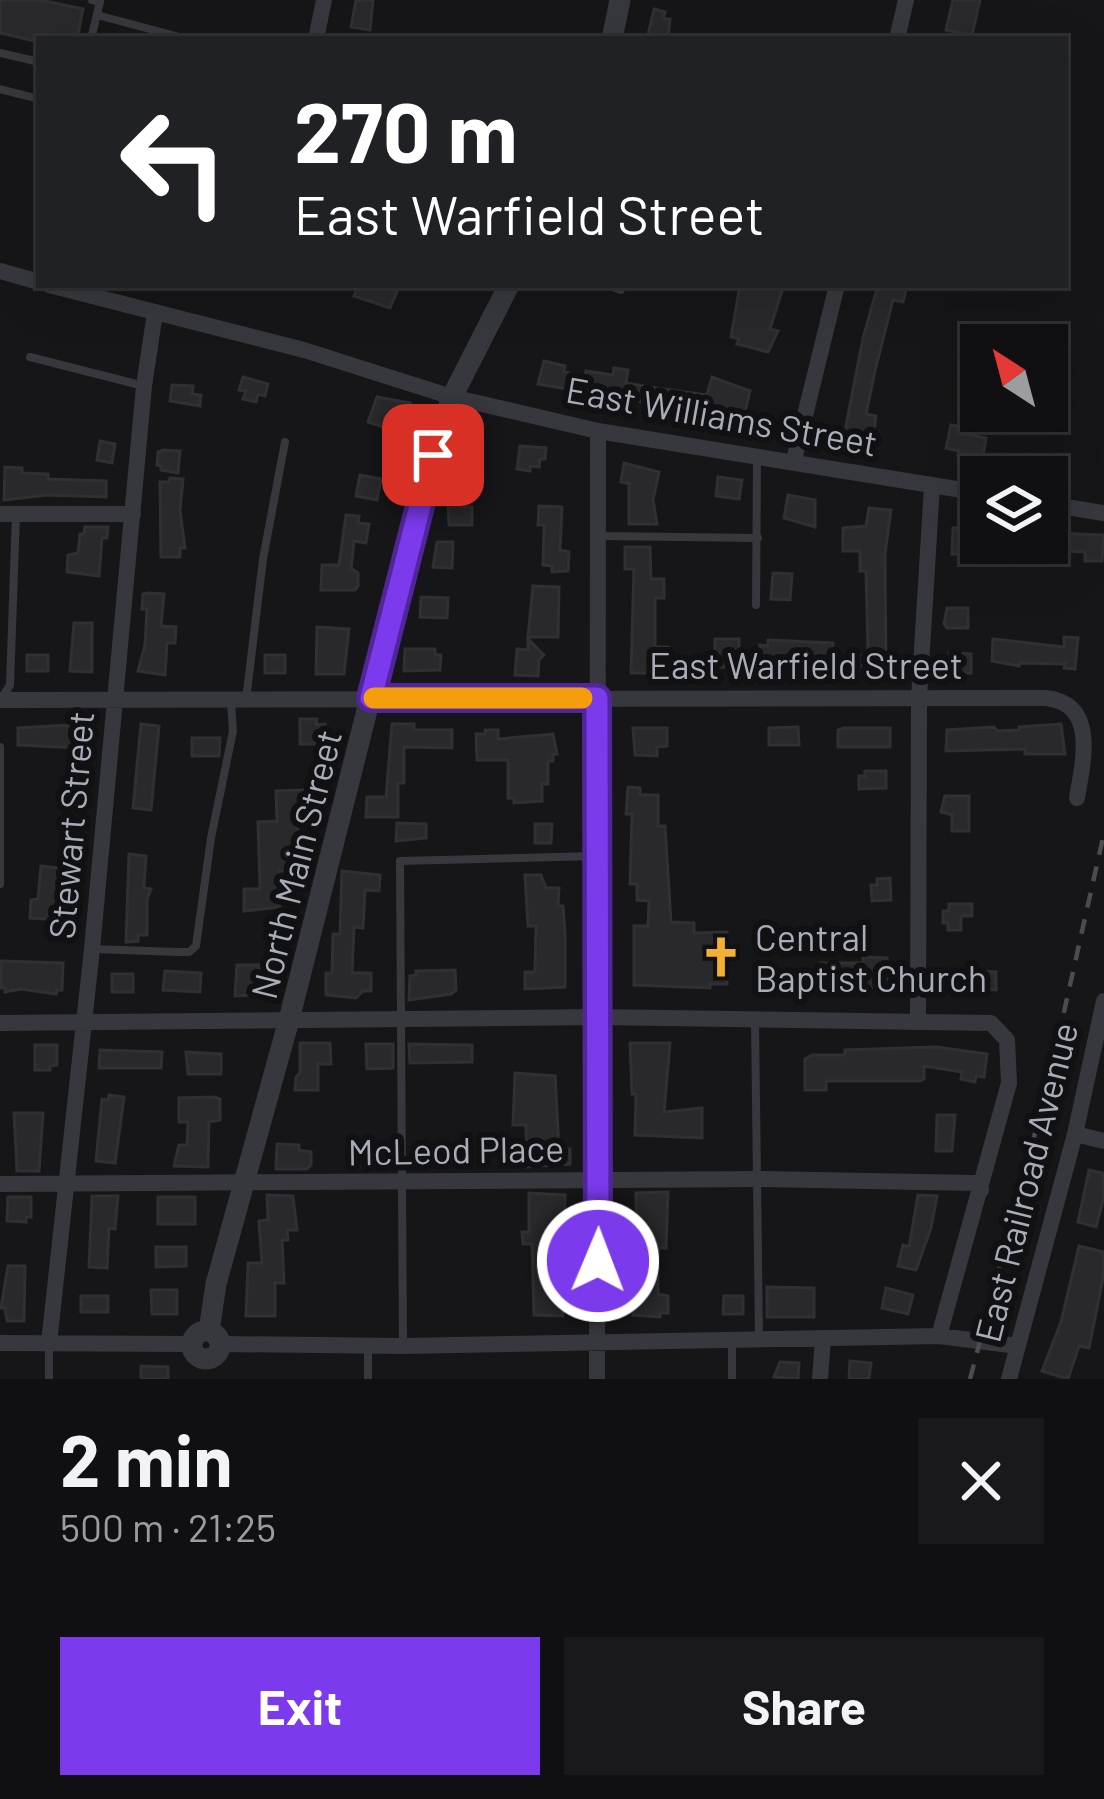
<!DOCTYPE html>
<html lang="en">
<head>
<meta charset="utf-8">
<style>
  body { margin:0; font-family:Barlow,sans-serif; background:#19191b; color:#f1f3f6; height:100vh; display:flex; flex-direction:column; font-size:45px; white-space:nowrap }
  * { box-sizing:border-box; margin:0 }
  p { font-size:39px; color:#9c9d9f }
  .icon { flex:none; width:66px; height:66px; fill:none; stroke:currentColor; stroke-width:2; stroke-linecap:round; stroke-linejoin:round }
  .map { position:relative; height:1379px; overflow:hidden }
  .panel { display:flex; flex-direction:column; background:#101012; flex:1 }
  .panel>* { flex:none }
  .guide { position:absolute; left:36px; top:36px; width:1032px; height:252px; border-radius:0px; box-shadow:0 12px 48px #0002,0 0 0 3px #303032; background:#202124; color:#fff; overflow:hidden }
  .needle { width:78px; rotate:324deg }
  .fabs { position:absolute; left:960px; top:324px; display:grid; gap:24px }
  .fabs a { display:grid; place-items:center; width:108px; height:108px; border-radius:0px; background:#101012; box-shadow:0 12px 48px #0002,0 0 0 3px #303032; font-size:60px }
  .pin { position:absolute; display:grid; place-items:center; width:102px; height:102px; color:#fff; margin:-51px; border-radius:24px; box-shadow:0 6px 18px #0006 }
  .me { position:absolute; width:132px; margin:-66px; rotate:1deg; stroke-linejoin:round; filter:drop-shadow(0 0 9px #0008) }
  .turn { display:flex; align-items:center; gap:42px; height:252px; padding:0 60px; font-size:54px }
  .turn .icon { width:156px; height:156px; stroke-width:2.5 }
  .turn b { display:block; font-size:84px; line-height:102px }
  .round { display:grid; place-items:center; flex:none; width:126px; height:126px; border-radius:0px; background:#19191b }
  .headline { display:flex; align-items:center; justify-content:space-between; height:204px; padding:0 60px }
  h1 { font-size:72px; font-weight:700; line-height:90px }
  .action { display:flex; gap:24px; margin-top:auto; padding:24px 60px }
  .action a { flex:1; height:138px; border-radius:0px; background:#7c3aed; color:#fff; font-size:48px; font-weight:700; line-height:138px; text-align:center }
  .action a+a { background:#19191b; color:#f1f3f6 }
  .map>svg:first-child { display:block }
</style>
</head>
<body>
<div class="map">
<svg width="1104" height="1379" viewBox="0 0 1104 1379">
  <rect width="100%" height="100%" fill="#161618"/>
  <path fill="#29292c" stroke="#303034" stroke-width="3" d="M0,0H40L83,9L77,39L39,42L0,33Z
    M356,0H373L370,30L351,27Z
    M953,0H980L972,35L946,30Z
    M654,9L665,12L663,18L670,19L668,39L648,35Z
    M359,285H400L390,308L354,296Z
    M740,285H784L770,329L778,331L768,352L737,344L739,339L731,337Z
    M878,285H897L896,288L906,290L903,302L893,300L875,371L866,414L876,416L872,449L843,441L863,338Z
    M544,361L565,366L564,372L585,376L586,371L613,375L614,368L628,370L626,383L649,387L707,395L712,377L750,391L743,420L690,404L689,410L538,384Z
    M243,377L268,384L265,396L258,394L256,402L243,399L246,391L239,390Z
    M172,385L193,386L192,394L201,395L200,406L170,401Z
    M377,397L410,403L402,427L394,425L393,430L368,422Z
    M951,425L962,427L960,433L986,438L983,456L958,455L959,451L946,448Z
    M462,430L483,435L478,455L457,451Z
    M100,441L115,444L112,463L97,460Z
    M520,446L546,448L545,459H540L539,467L530,466V471L517,469Z
    M163,450L180,451L178,473L161,470V466L157,465L158,452Z
    M624,463L659,472L653,500L657,524H629V484L621,482Z
    M5,467L22,468V473L48,474V479L106,481V497L47,495L4,500Z
    M360,475L381,479L377,500L356,496Z
    M718,477L742,480L739,499L716,496Z
    M170,478L183,479L180,511L185,548H180V557H161L160,482H169Z
    M788,495L815,500V527L784,518Z
    M448,506L472,507V525H449Z
    M539,506L562,507L560,550L569,552L568,571L552,572V566L543,565L544,525H538Z
    M869,508L891,510L885,554L886,672H855V655H868L866,571H860V551H843V528L866,526Z
    M346,515L359,516L358,523L369,524L366,543L354,541L351,568L358,573V586L355,590H321L322,565H339Z
    M85,527H108L107,538H102L99,576L67,572L68,555L78,553L80,534H84Z
    M953,528H980L985,554H952Z
    M1052,533L1104,535L1102,561H1085V552L1051,550Z
    M437,542H453L452,568L433,567Z
    M625,547H650L651,579H664V598H655V647H668V673H631L634,569H625Z
    M773,573L792,574L790,600L771,599Z
    M533,586L559,587L558,637H528Z
    M148,593L164,594L161,626L176,627L175,643H167L165,675L138,671L145,645L147,609H142L143,594Z
    M421,597L448,598L447,618L420,617Z
    M947,608H968V628H947L944,624Z
    M74,623H92V672L70,671Z
    M317,627L349,629L344,674H316Z
    M1064,637L1078,638L1075,669L1064,668L1065,664L1019,663V666L992,661L993,639L1064,647Z
    M528,639L544,655L539,660L538,676L515,675L517,649L528,650Z
    M715,639H739V667H715Z
    M768,640L833,643L832,669L768,670V667H760V645L768,646Z
    M405,649H435V655H441L440,670L404,671Z
    M949,653L971,654V673H949Z
    M27,655H48V671H27Z
    M265,655H285V673H265Z
    M300,719H317L316,725L325,724V736H320V744H300Z
    M141,724L159,726L151,810L133,808Z
    M392,724H414V730H452V748L404,747V783H398V817H366L367,797H386Z
    M1061,724L1065,754H1025V749L946,751L947,730L994,727L997,731L1019,730V727Z
    M70,725L81,726L80,748L18,745V728Z
    M798,727L799,745H769V728Z
    M633,728H667V746L657,747V756L635,755Z
    M844,728H890V747H838V730Z
    M485,730H498V739L553,734L557,754H553V761H548V784H542V801L514,803V798H508V760H477L476,734H485Z
    M192,738H220L219,756H192Z
    M865,771H886V788L859,789V776H865Z
    M628,787L640,788V795H658V826H665L671,922L694,923V933L727,932V984H710V988L634,985V926H648L649,901L637,900V884H630L632,814H626Z
    M304,790V805L298,809V841L292,842V871H279L280,907L244,911V889H260L258,822L277,821L276,791Z
    M945,796H969V831H952V815L941,812Z
    M397,823L426,824V838L396,841Z
    M535,824H552L551,843H535Z
    M129,854L146,856L144,888L151,889L147,899V935H138V941L126,942Z
    M41,866L67,869V914H63L62,920L30,918L31,900L38,899Z
    M342,871L380,875L379,891L365,890L363,928L354,927L352,973H371V991H363L356,998L326,995V973H332L333,934H340Z
    M525,875H541L546,888H559L558,906H563L565,933V987L525,989V972H535L536,926H528Z
    M890,878L891,900L872,901L871,885H877V879Z
    M949,904H972V916H961V930H948V923H943V911H949Z
    M863,957L887,958V987L822,989L820,963H863Z
    M1,961L63,963L62,990H57L56,994L21,989L5,992V988H1Z
    M237,965H260L257,995L235,996Z
    M455,970L456,990L451,994L409,1000L410,976L416,975V971Z
    M165,971L201,973L200,992L163,990Z
    M973,971L996,972V990L977,989Z
    M112,974H133V992H112Z
    M300,1043H330L331,1064H318V1090H295L296,1077L300,1073Z
    M630,1043H670L664,1112L702,1108V1138L635,1135L636,1094H632Z
    M366,1044H393V1068L367,1069Z
    M409,1044L472,1045V1062L410,1063Z
    M35,1045H57V1065L50,1066V1070H35Z
    M936,1047L987,1054L984,1077L976,1076L975,1082L961,1079L962,1072L924,1066V1079L920,1081H826V1090H805V1059L812,1055H845V1050Z
    M100,1050L162,1052L161,1068H99Z
    M186,1052L221,1054V1074H188Z
    M515,1073L555,1076L559,1148L570,1149V1164L527,1167L526,1125H513Z
    M109,1095L124,1097L115,1163L96,1161L102,1099L108,1100Z
    M214,1097L220,1099V1120L209,1122L208,1167L174,1166L179,1145H187L188,1122H179V1098Z
    M14,1113H43L39,1171H17Z
    M937,1115H955L952,1151H936Z
    M277,1144L299,1145V1150L311,1152V1165L307,1169H276Z
    M1089,1170L1103,1173L1104,1197L1096,1227L1078,1222Z
    M668,1192L666,1248H658V1294L668,1296V1313H660V1317L633,1315L637,1284L636,1193Z
    M529,1193L565,1195L563,1316L534,1315L532,1244H523L522,1232H529Z
    M267,1195L293,1196L297,1230H287L288,1240H282L284,1283H275V1316H246L248,1263H262L259,1221L268,1220Z
    M918,1195L937,1196L931,1228L916,1270L898,1266L903,1245L909,1247Z
    M92,1196H118L115,1229L109,1228L107,1268L89,1267Z
    M8,1197H31V1217H26V1222L7,1221Z
    M158,1197H195V1224H158Z
    M1079,1246L1104,1252V1273L1089,1348L1079,1346L1068,1379L1042,1371L1061,1322Z
    M156,1247H186V1266L156,1267Z
    M8,1266H25L24,1321H7L5,1308H1Z
    M767,1287L814,1288V1317H767Z
    M886,1288L913,1295L908,1314L882,1308Z
    M151,1290H177V1314H152Z
    M81,1296H108V1312H81Z
    M724,1296H743V1314H723Z
    M850,1361L871,1363L869,1379H849Z
    M780,1362L799,1363L798,1379L774,1377Z
    M141,1366L168,1367V1379H141Z"/>
  <g fill="none" stroke-linecap="round" stroke-linejoin="round">
    <path stroke="#37383d" stroke-width="8" d="M97,15L187,39
      M91,39L100,2L92,0
      M0,53L39,62
      M0,89L39,99
      M607,285L621,290
      M30,357L144,386
      M600,536L758,538
      M756,605L757,460
      M1,699L10,685L16,514
      M246,700L263,559L285,442
      M0,747V884
      M94,949L178,952H189L196,946L211,838L233,731L231,703
      M755,1022L759,1337
      M732,1340V1379
      M403,1346L400,861L596,856
      M368,1347V1379
      M49,1379V1344"/>
    <path stroke="#37383d" stroke-width="16" d="M316,39L324,0
      M897,39L906,0
      M0,271L39,282
      M49,285L304,350L452,397L598,431L981,493
      M794,460L837,285
      M1047,504L1104,513
      M0,514H133
      M0,700L1046,698C1098,704 1083,761 1077,798
      M918,1020L919,698L932,486
      M0,1023L599,1017L991,1023L1007,1040L1009,1083L939,1336
      M1075,1134L1104,1141
      M0,1184L759,1179L974,1183L981,1190
      M0,1343L192,1344
      M49,1343L92,949L144,386L155,313
      M220,1344L403,1346L939,1336L1018,1346
      M597,1379L598,431
      M820,1379L823,1338
      M1009,1379L1075,1134L1104,1001"/>
    <path stroke="#37383d" stroke-width="21" d="M612,39L620,0
      M192 1345a14 14 0 1 1 28 0a14 14 0 1 1-28 0Z
      M209,1331L216,1284L289,1020L425,480L452,397L509,285"/>
    <path stroke="#4a4c52" stroke-width="4.5" stroke-dasharray="15 12" stroke-linecap="butt" d="M970,1379L1047,1088L1104,833"/>
  </g>
  <g fill="none" stroke-linecap="round" stroke-linejoin="round">
    <g stroke="#51269a" stroke-width="30">
      <path id="route" d="M433,455L371,698H597L598,1261"/>
    </g>
    <use href="#route" stroke="#7c3aed" stroke-width="21"/>
    <path stroke="#f59e0b" stroke-width="21" d="M374,698H582"/>
  </g>
  <defs>
    <g id="church-bare" transform="scale(3.24)"><path d="M-1.2-6h2.4v3.5h3.3v2.4h-3.3V6h-2.4V-.1h-3.3v-2.4h3.3Z" fill="#f2b134" stroke="#111113" stroke-width="2.5" paint-order="stroke"/></g>
  </defs>
  <g fill-rule="evenodd">
    <use href="#church-bare" x="721" y="957"/>
  </g>
  <g text-anchor="middle" dominant-baseline="central" stroke-width="12" stroke-linejoin="round" paint-order="stroke">
    <g font-size="36" fill="#a8adb8" stroke="#111113">
      <text transform="translate(722 415) rotate(10)">East Williams Street</text>
      <text x="806" y="664">East Warfield Street</text>
      <text transform="translate(70 825) rotate(-85)">Stewart Street</text>
      <text transform="translate(295 864) rotate(-76)">North Main Street</text>
      <text transform="translate(456 1149) rotate(-1)">McLeod Place</text>
      <text transform="translate(1025 1182) rotate(-76)">East Railroad Avenue</text>
    </g>
    <g font-size="36" fill="#a8adb8" stroke="#111113" text-anchor="start">
      <text x="755" y="936">Central<tspan x="755" dy="41">Baptist Church</tspan></text>
    </g>
  </g>
</svg>
<div class="fabs">
<a><svg class="needle" viewBox="-14 -14 28 28"><path d="M0-13l5 13h-10z" fill="#e53935"/><path d="M0 13l5-13h-10z" fill="#9c9d9f"/></svg></a>
<a><svg class="icon" aria-label="layers" viewBox="0 0 24 24"><path d="M12 4l9 5-9 5-9-5zM3 14l9 5 9-5"/></svg></a>
</div>
<div class="pin" style="left:433px;top:455px;background:#d93025"><svg class="icon" aria-label="arrive" viewBox="0 0 24 24"><path d="M6 21V4h12l-3 4 3 4H6"/></svg></div>
<svg class="me" style="left:598px;top:1261px" viewBox="-20 -20 40 40"><circle r="17" fill="#7c3aed" stroke="#fff" stroke-width="3"/><path d="M0-11L8 9 0 5-8 9z" fill="#fff"/></svg>
<div class="guide">
<div class="turn"><svg class="icon" aria-label="left" viewBox="0 0 24 24"><path d="M17 20v-9H6M10 6l-5 5 5 5"/></svg><div><b>270 m</b>East Warfield Street</div></div>
</div>
</div>
<section class="panel">
<div class="headline"><div><h1>2 min</h1><p>500 m · 21:25</p></div><a class="round"><svg class="icon" aria-label="close" viewBox="0 0 24 24"><path d="M6 6l12 12M18 6L6 18"/></svg></a></div>
<div class="action"><a>Exit</a><a>Share</a></div>
</section>
</body>
</html>
